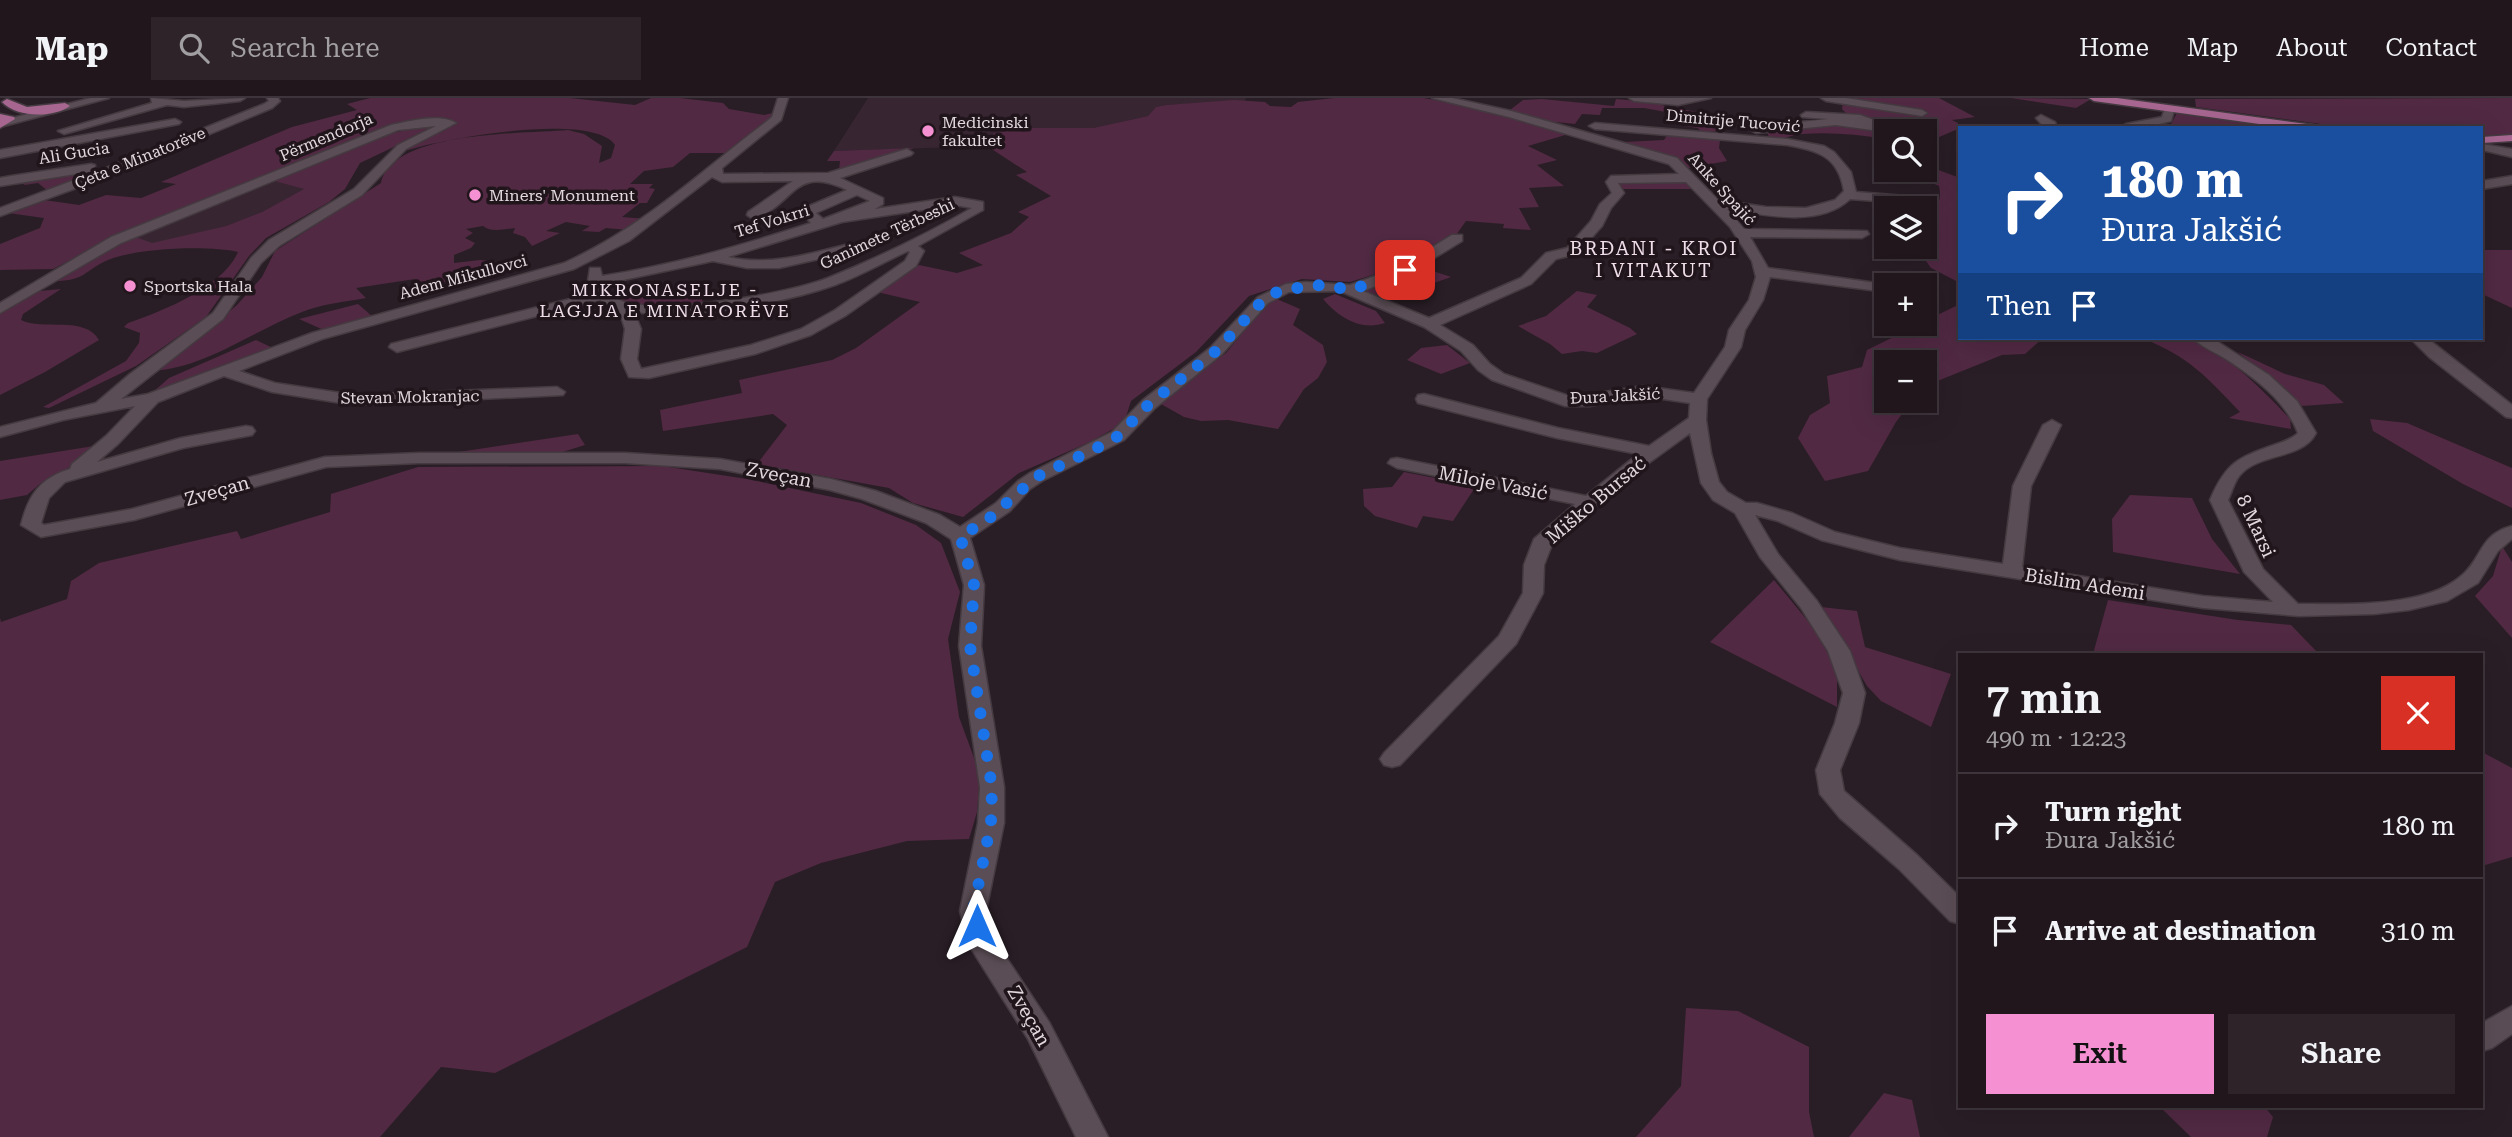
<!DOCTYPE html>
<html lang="en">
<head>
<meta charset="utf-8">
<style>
  body { margin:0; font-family:"Roboto Serif",serif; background:#2d2329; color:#f1f3f6; height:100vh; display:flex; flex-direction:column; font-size:26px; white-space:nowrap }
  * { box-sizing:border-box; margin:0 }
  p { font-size:23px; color:#a29fa3 }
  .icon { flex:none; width:38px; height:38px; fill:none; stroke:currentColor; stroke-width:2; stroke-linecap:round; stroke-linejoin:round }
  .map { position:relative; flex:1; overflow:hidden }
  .details { position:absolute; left:1958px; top:555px; width:525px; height:455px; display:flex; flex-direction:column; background:#20161c; border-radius:0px; box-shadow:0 7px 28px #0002,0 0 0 2px #3d353b }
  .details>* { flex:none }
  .top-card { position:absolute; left:1958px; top:28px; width:525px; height:214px; border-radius:0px; box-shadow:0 7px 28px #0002,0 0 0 2px #3d353b; background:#1a4fa0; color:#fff; overflow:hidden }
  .buttons { position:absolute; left:1874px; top:21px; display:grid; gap:14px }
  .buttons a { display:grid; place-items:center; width:63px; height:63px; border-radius:0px; background:#20161c; box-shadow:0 7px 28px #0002,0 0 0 2px #3d353b; font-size:35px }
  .pin { position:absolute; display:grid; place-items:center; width:60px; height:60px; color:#fff; margin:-30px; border-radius:14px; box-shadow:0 4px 10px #0006 }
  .me { position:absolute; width:77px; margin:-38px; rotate:0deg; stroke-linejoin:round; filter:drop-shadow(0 0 5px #0008) }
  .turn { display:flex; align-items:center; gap:24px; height:147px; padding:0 28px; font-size:32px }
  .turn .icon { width:91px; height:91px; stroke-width:2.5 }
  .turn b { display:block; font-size:49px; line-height:60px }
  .then { display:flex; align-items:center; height:66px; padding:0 28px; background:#0003; gap:14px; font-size:26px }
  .round { display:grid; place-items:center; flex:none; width:74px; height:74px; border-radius:0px; background:#2d2329 }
  .summary { display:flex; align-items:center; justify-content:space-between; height:119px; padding:0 28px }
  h1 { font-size:42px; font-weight:600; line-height:52px }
  .button { display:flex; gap:14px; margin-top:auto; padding:14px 28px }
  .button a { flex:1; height:80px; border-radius:0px; background:#f591d2; color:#111; font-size:28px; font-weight:600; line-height:80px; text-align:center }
  .button a+a { background:#2d2329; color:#f1f3f6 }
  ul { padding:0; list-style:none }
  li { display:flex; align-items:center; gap:21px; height:105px; padding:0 28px; border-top:2px solid #3d353b }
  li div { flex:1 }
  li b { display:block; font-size:26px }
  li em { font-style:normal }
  header { display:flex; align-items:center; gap:42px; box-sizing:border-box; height:98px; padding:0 35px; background:#20161c; border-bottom:2px solid #3d353b }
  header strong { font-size:33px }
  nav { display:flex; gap:38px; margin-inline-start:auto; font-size:24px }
  .search { width:490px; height:63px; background:#2d2329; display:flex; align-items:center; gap:18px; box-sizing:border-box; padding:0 24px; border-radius:0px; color:#a29fa3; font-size:26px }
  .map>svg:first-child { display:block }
</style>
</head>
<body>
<header>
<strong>Map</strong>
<div class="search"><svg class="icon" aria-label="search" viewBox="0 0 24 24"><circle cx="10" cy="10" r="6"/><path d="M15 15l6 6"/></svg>Search here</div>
<nav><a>Home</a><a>Map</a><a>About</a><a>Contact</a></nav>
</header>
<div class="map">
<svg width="2512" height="1039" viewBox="0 0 2512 1039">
  <rect width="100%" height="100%" fill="#2a1e26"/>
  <path fill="#372631" d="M868,0H1246L1245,3L1166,7L1156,9L1148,18L1093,30H1024L995,35L987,48L834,53Z
    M274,83L305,91L262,114L226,128L152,146L133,138Z"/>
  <path fill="#512943" d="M370,0H570L635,7L651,0H680L723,5L729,11L764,17L773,15L771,21L727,55H690L673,69L644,73L630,86H653L649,90L655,91L647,105H640L622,119L646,121L628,132L606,130L599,134L582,133L590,128L566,124L546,133L560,135L532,148L525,139L513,135L515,130C504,131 492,135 483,128L466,131L473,135L465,140L475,145L471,150L454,157V165L480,162L497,164L460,174L464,179L432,188L415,181L356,190L366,200C344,204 322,206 302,214C252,233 205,271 150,273L197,241L237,207L262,179L275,153L381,85C392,32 526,36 568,32L584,36L602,48L599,65L611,60L615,47C592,13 438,41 402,54L415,44L455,27L453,23L409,24L122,135L53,171L0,172V146L40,130L44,120L8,115L44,102L79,107L106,97L141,100L176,86L161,84L292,29L357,12L347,6Z
    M1334,0H1424L1471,9L1572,35L1528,48L1557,62L1537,67L1564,88L1529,90L1539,109L1519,110L1531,132L1503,130L1504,126L1466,123L1456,137L1382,174L1350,184L1302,181L1249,198L1196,254L1131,303L1124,325L1090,344L1019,375L963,419L913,405L889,390L757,366L787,327L773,316L663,333L660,312L742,295L739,282L832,262L856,250L920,204L877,194L919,167L957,175L983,167L959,155L1011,135L1029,119L1018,114L1051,98L1016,77L1027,74L987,48L994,35L1024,30H1093L1148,18L1156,9L1166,7L1234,2L1265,4L1270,8L1291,9L1298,4Z
    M1847,0H1939L1975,19L1952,22L1958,25V31L1932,42L1933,46L1925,63V33H1902L1877,22L1848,17L1842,11L1843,4L1927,16L1928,14Z
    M2011,0L2091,1L2076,10Z
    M2512,0V36L2482,38V30H2350L2196,9L2195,1Z
    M1542,1L1614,8L1616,1L1661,5L1664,8L1715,17L1724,33L1701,34L1698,30L1677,27V16L1644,10H1602L1600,17L1582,16L1575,26L1546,23L1510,12L1523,2Z
    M2178,13L2276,30H2169Z
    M437,26L436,29L360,65L345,91L329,104L266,140L249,158L206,219L136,268L49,310L43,309L126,263L139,245L140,235L124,229L128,225C163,213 223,189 238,154C208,147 137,150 108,162C83,173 86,183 54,183L133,138L152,145L226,128L262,114L304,91L274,83C328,60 379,33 437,26Z
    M1839,26L1886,33V65L1880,60L1877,50L1884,41C1857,36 1829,34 1802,36C1790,37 1782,42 1770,42L1767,34Z
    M1668,36L1720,42L1719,50L1727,63L1689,70L1674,60L1624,44L1664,42Z
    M914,50L846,72H839L840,63H827L834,53Z
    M118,66L77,80L69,86L48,93L38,85L25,87L15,82L81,74Z
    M1925,67L1960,80V185L1931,170L1916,149H1925V119H1936L1934,111C1940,105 1941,97 1939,88L1904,72H1925Z
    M1682,81L1695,91H1623L1619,86L1620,83Z
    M2482,152H2512V210L2482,196Z
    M1418,168L1451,179L1383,203L1362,192Z
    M61,191L23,216L21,222C42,233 85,217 99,242L45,274L0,297V216L40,193Z
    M644,192L671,195L699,194L704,207L643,210L617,200Z
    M1577,193L1597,197L1587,209L1630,230L1637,236L1597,255L1582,253L1562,256L1550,246L1518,228L1546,218Z
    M1335,196L1376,213L1385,225C1361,233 1339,220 1323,201Z
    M1272,199L1300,211L1293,227L1323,247L1327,264L1318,280L1304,291L1278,331L1228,322L1201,323L1184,319L1161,306L1171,295L1226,255Z
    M358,206L373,219L326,233L299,221Z
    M1960,206V240H2043L2025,256L2002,257L1925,288V264H1886V303H1912L1896,324L1868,373L1825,383L1798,340L1810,317L1830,305L1827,278L1862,269L1867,252L1920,226H1925V223Z
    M2142,240C2156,240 2173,237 2186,240C2218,246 2268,297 2290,321L2291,331L2229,320L2240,314C2206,278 2189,259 2142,240Z
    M256,242L275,251L153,294L169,280Z
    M1447,247L1470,265L1441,276L1407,262L1421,250Z
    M2238,254L2285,276L2324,287L2344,305L2302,308Z
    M2370,321L2407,325L2512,370V410L2463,386L2373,333Z
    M578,336L585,347L556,356L432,358Z
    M94,348L72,368L41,385L27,397L0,402V363Z
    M662,368L747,381L861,405L916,427L941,445L960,494L948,541L959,619L980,676L977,714L969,741L907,743L821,765L775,784L747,849L495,975L441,969L380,1039H0V520L1,524L67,501L71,483L99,465L237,433L241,441L330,414L331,396L418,369Z
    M1404,374L1476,388L1453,423L1423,418L1417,430L1375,418L1364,408L1363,391L1392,389Z
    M2130,397L2192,400L2212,441L2240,476L2113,454L2112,421Z
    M2502,448L2512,464V540L2475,498L2493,478Z
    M1774,482L1817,534L1837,574V609L1710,544Z
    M2108,502L2238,522L2291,527L2319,556H2093Z
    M1821,509L1857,513L1865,549L1951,576L1931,629L1881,603L1867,588Z
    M2482,654L2512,670V759L2482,768Z
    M1686,910L1738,913L1809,949V1014L1814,1039H1636L1681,988Z
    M1884,995L1912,1002L1920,1039H1849Z
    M2159,1008H2264L2273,1019L2267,1039H2191Z"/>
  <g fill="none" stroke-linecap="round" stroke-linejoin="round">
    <g stroke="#443a40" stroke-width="3">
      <path id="minor" d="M91,0H109L0,29V23Z
        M151,0L184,3L245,0L240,3L184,9L167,7L64,36L58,33L152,5Z
        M267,0H278L280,3L272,10L109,78L0,118V110L101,72L264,6L269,3Z
        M778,0H788L781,22L722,70L723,76L828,75L907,51L913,55L911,57L840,80L883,100V106L875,111L955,99L983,104V112L918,148L924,153L916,168L845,218L811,237L755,256L649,280L629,279L621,261L625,231L619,212L600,202L397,254L389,249L391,246L594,195L588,183L590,170H600L602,178C674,167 743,147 811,125L801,114L802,111L847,92C792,66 796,107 753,121L747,117L748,114L793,83L722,84L712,79L629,143L574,171L322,241L239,273L275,285L354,297L557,289L565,294L563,297L354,307L272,294L224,278L158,304L118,346L97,364L181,340L246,328L252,329L255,333L252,337L183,350L65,384L49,400L41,425L44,427L132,411L325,359L419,355H625L720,361L831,381L876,393L940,417L960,429L996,405L1018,383L1030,375L1112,334L1143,302L1210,250L1258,199L1286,186L1306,184L1350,187L1400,169L1452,137H1462V143L1410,175L1363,193L1429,220L1521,180L1546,155L1567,150L1591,123L1600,106L1612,95L1606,84L1611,78L1679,76L1669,66L1509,19L1432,0H1452L1511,13L1677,60L1718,102L1766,109L1806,110L1835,102L1844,93C1838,58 1819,53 1787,47L1595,31L1589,28L1595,25L1787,41L1824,48L1834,54L1851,74L1856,94L1918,99L1920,102L1914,106L1850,101C1820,130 1763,117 1727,111L1744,131L1867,133L1869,136L1862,140L1750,139L1768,170L1891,187H1886V194L1770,179L1763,202L1745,232L1741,249L1707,301L1706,322L1711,355L1719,384L1727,394L1746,405H1757L1792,415L1835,434L1900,450L2003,466L2013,388L2043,327L2052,322L2061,327L2031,388L2022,469L2203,498L2273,504L2244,474L2210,402C2226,365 2237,360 2274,347C2283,344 2292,341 2298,335C2285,302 2255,280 2226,261C2215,254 2201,249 2193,240H2212L2269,277L2297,303L2316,335C2302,362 2260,354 2240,377C2234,384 2232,394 2228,402L2263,471L2298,506C2344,506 2423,510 2460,479C2483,461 2478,437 2512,428V441L2498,453L2478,485L2447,503L2409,512L2374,516L2299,518L2203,510L1900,462L1821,442L1778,423L1755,417L1778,456L1817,503L1850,553L1865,595L1859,625L1840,672L1844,693L1917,757L1960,799V826L1950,823L1899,771L1840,720L1820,696L1816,672L1835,625L1843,595L1828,553L1801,510L1760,459L1735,415L1713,402L1701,385L1690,335L1639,372L1553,444L1544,467L1543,495L1516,546L1400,667L1392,669L1384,667L1380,661L1384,655L1499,538L1523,495L1524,467L1534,441L1575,406L1397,370L1388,365L1391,361L1397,360L1586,398L1638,356L1557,340L1418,305L1416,301L1418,297L1424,296L1558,330L1649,348L1689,320L1690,305L1643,298L1590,308H1565L1492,282L1478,272L1461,253L1424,229L1340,193L1289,194L1268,205L1222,256L1155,310L1124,342L1042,383L1030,391L1010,413L970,440L984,487L981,548L1004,689V725L986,813L994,841L1049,924L1108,1039H1076L1028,941L967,844L960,813L978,725L980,689L959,548L964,487L951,441L926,425L862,401L830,392L720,371L625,365H419L326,369L134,422L41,439L21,427C28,398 40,380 70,371L72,366L106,338L135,308L63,322L0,339V329L96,305L130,276L213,215L251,160L269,142L354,91L398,47L436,28L398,32L121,145L0,215V205L111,139L391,27C409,23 440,15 456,25L406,51L362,97L279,148L261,165L223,221L121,301L148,296L312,235L564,165C642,130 700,74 766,24L772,19ZM1686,84L1730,129L1752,163L1756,179L1749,202L1729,232L1725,249L1694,295L1643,288L1572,299L1504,276L1490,266L1473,247L1440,227L1531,186L1556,161L1577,156L1602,128L1611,110L1624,95L1618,85ZM857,97L870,103L823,121L816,115ZM955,107L972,110C927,136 877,160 828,180C786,196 671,215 628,205C618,203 608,195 604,186L713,163L747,170H779L850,154L852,151L845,147C806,157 768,168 728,159L842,124ZM908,153L910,154L905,163L835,212L801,231L751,247L641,271L637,261L641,231L634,214C691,221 781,206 835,187C860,178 884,164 908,153Z
        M1629,0H1711L1678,7L1634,3Z
        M1821,0H1846L1922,12L1927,15L1922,18L1826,3Z
        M2166,7L2175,9L2171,23L2151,28L2120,30L2126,26L2162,19Z
        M1806,14L1860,17L1899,31L1886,34L1836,27L1756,35L1750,32L1756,29L1828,21L1802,19L1801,17Z
        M2041,17L2055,24L2057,30H2045L2036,20Z
        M175,21L181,24L179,26L0,60V52Z
        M2482,46L2512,51V59L2482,52Z
        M91,66L95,67V73L0,88V80L11,78Z
        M2512,78V86L2482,91V83Z
        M1932,176L1937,177V183L1925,187H1905Z
        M2410,240H2427L2512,307V320L2506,319L2429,259Z
        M2512,908V936L2492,950L2482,953V925Z"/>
    </g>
    <g stroke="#443a40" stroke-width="3">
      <path id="major" d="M2089,0H2117L2314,27L2319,30H2288L2094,3Z
        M7,1L27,9L65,5L70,8C53,20 17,20 2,4Z
        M0,16L14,19L15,21L0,30Z
        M2512,37V43L2482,45V39Z"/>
    </g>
    <use href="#minor" fill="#5b4d55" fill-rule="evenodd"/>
    <use href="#major" fill="#a66690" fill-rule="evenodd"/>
  </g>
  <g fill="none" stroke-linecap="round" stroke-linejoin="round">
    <path stroke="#1a73e8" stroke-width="12" stroke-dasharray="0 21.6" d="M977,828L973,813L991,725L992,690L970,548L974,487L960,438L985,424L1036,379L1105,346L1118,338L1149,306L1216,253L1263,202L1274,195L1306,188L1324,187L1351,192L1405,172"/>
  </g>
  <g fill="#f591d2" stroke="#21151c" stroke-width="2.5">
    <circle cx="928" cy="33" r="7"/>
    <circle cx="475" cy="97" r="7"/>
    <circle cx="130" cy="188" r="7"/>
  </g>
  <g text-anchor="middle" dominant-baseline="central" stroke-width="7" stroke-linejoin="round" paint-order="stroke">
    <g font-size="16" fill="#e1d9dd" stroke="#21151c">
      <text transform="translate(1733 23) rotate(5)">Dimitrije Tucović</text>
      <text transform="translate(326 39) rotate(-23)">Përmendorja</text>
      <text transform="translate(74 55) rotate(-9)">Ali Gucia</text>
      <text transform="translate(140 60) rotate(-22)">Çeta e Minatorëve</text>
      <text transform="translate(1722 91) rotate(48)">Anke Spajić</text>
      <text transform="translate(772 123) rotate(-17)">Tef Vokrri</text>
      <text transform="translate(887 136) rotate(-25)">Ganimete Tërbeshi</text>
      <text transform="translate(463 179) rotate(-15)">Adem Mikullovci</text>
      <text transform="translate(1615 298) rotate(-3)">Ðura Jakšić</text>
      <text transform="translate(410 299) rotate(-1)">Stevan Mokranjac</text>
    </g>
    <g font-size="16" fill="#e1d9dd" stroke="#21151c" text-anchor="start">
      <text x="942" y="24">Medicinski<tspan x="942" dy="18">fakultet</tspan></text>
      <text x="489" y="97">Miners' Monument</text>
      <text x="144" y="188">Sportska Hala</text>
    </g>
    <g font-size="18" letter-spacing="2" fill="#efdee8" stroke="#21151c">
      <text x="665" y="191">MIKRONASELJE -<tspan x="665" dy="21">LAGJJA E MINATORËVE</tspan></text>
    </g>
    <g font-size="19" letter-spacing="2" fill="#efdee8" stroke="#21151c">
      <text x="1654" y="150">BRĐANI - KROI<tspan x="1654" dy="22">I VITAKUT</tspan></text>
    </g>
    <g font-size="19" fill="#e1d9dd" stroke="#21151c">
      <text transform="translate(779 377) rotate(11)">Zveçan</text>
      <text transform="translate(1493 385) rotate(11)">Miloje Vasić</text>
      <text transform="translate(217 393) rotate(-16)">Zveçan</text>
      <text transform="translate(1596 402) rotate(-40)">Miško Bursać</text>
      <text transform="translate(2256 428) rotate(65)">8 Marsi</text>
      <text transform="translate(2085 486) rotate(9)">Bislim Ademi</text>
      <text transform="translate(1029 918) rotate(60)">Zveçan</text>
    </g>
  </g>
</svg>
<div class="buttons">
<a><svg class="icon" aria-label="search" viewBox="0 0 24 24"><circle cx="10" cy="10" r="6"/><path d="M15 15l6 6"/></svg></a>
<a><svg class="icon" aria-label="layers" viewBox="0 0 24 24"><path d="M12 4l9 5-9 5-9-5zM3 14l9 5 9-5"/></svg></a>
<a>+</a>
<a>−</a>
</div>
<div class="pin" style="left:1405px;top:172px;background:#d93025"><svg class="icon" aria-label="arrive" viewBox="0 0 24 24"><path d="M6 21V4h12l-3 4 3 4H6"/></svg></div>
<svg class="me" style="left:977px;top:828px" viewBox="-20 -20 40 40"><path d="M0-17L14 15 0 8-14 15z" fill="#1a73e8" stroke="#fff" stroke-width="4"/></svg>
<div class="top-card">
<div class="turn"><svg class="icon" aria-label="right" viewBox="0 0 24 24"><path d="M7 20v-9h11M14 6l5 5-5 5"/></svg><div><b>180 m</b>Ðura Jakšić</div></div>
<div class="then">Then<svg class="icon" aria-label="arrive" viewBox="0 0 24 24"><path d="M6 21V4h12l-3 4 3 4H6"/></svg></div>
</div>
<section class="details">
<div class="summary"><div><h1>7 min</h1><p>490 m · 12:23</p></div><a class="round" style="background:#d93025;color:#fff"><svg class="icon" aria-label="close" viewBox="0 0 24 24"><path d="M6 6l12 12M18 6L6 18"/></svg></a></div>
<ul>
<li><svg class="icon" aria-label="right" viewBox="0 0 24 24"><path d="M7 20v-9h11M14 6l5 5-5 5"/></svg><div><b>Turn right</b><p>Ðura Jakšić</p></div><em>180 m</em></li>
<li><svg class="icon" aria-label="arrive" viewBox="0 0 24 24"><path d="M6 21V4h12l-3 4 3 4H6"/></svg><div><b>Arrive at destination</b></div><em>310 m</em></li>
</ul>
<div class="button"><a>Exit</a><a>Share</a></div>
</section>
</div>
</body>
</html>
